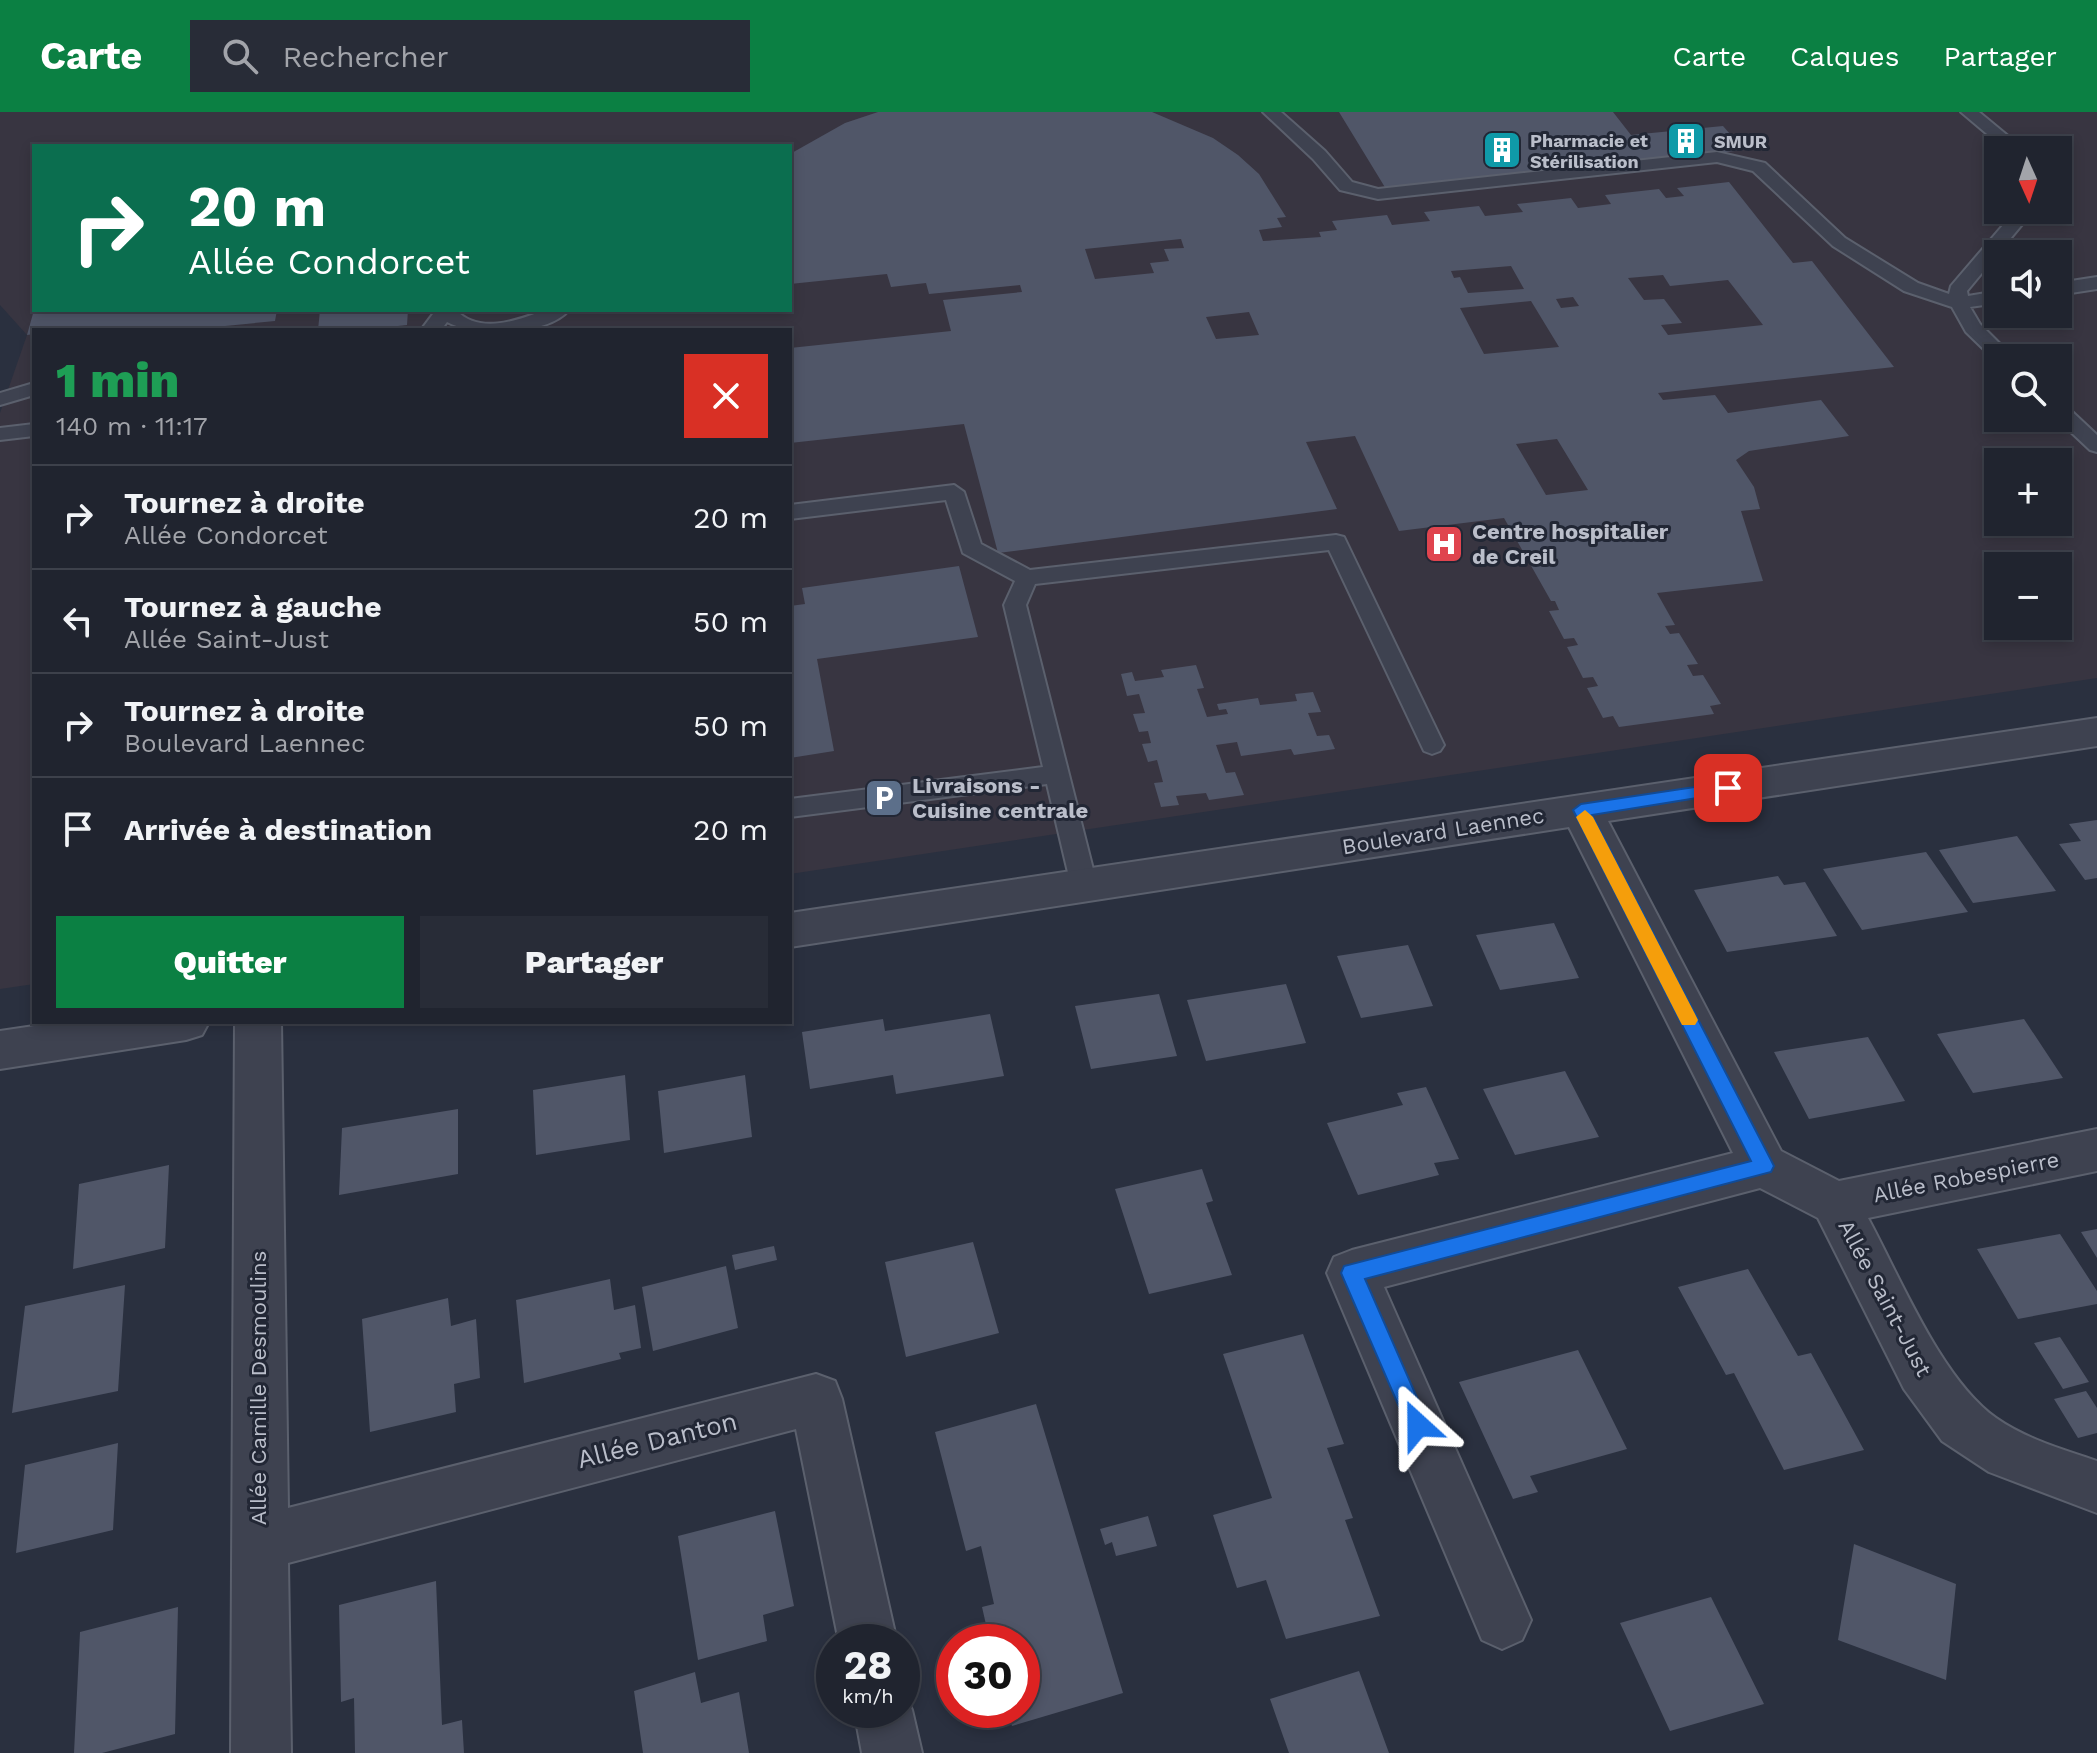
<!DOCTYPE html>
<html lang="fr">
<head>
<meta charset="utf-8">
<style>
  body { margin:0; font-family:"Work Sans",sans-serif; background:#282c37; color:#f1f3f6; height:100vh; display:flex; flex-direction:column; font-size:30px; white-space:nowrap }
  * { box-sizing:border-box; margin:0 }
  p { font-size:26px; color:#a2a4aa }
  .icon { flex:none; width:44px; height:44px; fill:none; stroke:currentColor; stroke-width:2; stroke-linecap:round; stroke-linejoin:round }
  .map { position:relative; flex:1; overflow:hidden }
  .side { position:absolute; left:32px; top:216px; width:760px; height:696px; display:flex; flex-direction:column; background:#20242f; border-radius:0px; box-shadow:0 4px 12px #0003,0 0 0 2px #3d414b }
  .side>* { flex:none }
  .top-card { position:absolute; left:32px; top:32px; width:760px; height:168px; border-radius:0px; box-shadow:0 4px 12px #0003,0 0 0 2px #3d414b; background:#0b6e4f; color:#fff; overflow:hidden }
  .needle { width:52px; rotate:177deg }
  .fabs { position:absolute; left:1984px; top:24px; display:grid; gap:16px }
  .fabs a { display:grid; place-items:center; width:88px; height:88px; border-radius:0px; background:#20242f; box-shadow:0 4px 12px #0003,0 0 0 2px #3d414b; font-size:40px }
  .speed { position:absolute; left:816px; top:1512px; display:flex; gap:16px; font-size:40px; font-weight:700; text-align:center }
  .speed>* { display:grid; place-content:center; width:104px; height:104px; border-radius:50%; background:#20242f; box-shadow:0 4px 12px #0003,0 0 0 2px #3d414b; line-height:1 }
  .speed small { font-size:20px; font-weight:400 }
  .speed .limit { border:12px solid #d22; background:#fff; color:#111 }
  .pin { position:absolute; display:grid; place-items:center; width:68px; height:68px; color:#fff; margin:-34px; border-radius:16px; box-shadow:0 4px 12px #0006 }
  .me { position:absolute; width:88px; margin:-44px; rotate:336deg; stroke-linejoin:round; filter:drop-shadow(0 0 6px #0008) }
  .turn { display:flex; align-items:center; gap:28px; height:168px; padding:0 24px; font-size:36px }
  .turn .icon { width:104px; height:104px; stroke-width:2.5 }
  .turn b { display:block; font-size:56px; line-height:68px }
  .round { display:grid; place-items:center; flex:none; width:84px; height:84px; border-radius:0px; background:#282c37 }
  .overview { display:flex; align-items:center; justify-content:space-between; height:136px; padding:0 24px }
  h1 { font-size:48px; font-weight:800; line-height:60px; color:#1e9e55 }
  .cta { display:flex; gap:16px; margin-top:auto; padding:16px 24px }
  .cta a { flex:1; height:92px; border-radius:0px; background:#0b8043; color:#fff; font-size:32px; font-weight:800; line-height:92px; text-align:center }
  .cta a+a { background:#282c37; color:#f1f3f6 }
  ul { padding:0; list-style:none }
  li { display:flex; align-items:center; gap:24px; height:104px; padding:0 24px; border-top:2px solid #3d414b }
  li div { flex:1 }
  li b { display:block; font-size:30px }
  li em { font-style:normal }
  header { display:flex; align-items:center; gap:48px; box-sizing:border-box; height:112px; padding:0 40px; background:#0b8043; color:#fff }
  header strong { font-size:38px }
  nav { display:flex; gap:44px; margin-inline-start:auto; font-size:28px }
  .search { width:560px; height:72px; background:#282c37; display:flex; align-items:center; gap:20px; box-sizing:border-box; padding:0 28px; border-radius:0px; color:#a2a4aa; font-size:30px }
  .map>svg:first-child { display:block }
</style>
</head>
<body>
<header>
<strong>Carte</strong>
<div class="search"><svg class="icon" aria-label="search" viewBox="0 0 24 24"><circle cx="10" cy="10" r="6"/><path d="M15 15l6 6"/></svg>Rechercher</div>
<nav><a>Carte</a><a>Calques</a><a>Partager</a></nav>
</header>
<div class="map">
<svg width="2097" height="1641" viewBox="0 0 2097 1641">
  <rect width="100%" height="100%" fill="#2a303f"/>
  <path fill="#383541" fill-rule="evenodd" d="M0,0H2097V566L790,762V218H34V872L0,877V301L27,223L0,193ZM34,34H790V198H34ZM1998,38H2058V98H1998ZM1998,142H2058V202H1998ZM1998,246H2058V306H1998ZM1998,350H2058V410H1998ZM1998,454H2058V514H1998Z"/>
  <path fill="#505668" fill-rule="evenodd" d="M878,0H1152L1213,26L1238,43L1259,62L1286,105L1277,106L1282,115L1259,118L1263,129L1321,125L1319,120L1337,118L1332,109L1387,103L1392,113L1430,109L1424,100L1479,94L1485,104L1523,100L1517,92L1571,86L1578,96L1611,92L1605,83L1659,77L1666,86L1684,84L1677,76L1729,70L1793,151L1812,149L1894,255L1658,281L1663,288L1715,283L1728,301L1821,288L1849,324L1749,339L1736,348L1754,375L1760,397L1741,399L1763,469L1657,481L1675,513L1665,514L1670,522L1679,521L1698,552L1687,553L1693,564L1703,563L1721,592L1710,594L1714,602L1619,615L1613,604L1603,606L1587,576L1598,574L1593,565L1583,566L1567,535L1578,533L1574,526L1564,527L1549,499L1559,498L1555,489H1551L1504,406L1399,419L1355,324L1306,330L1337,397L998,441L964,312L790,331V236L951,219L943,188L1022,180L1020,173L929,182L926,171L891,175L887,162L790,172V42L845,11ZM1181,127L1184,136L1164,137L1169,149L1150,151L1154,161L1095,167L1085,137ZM1511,154L1524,177L1468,181L1460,165L1454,166L1451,159ZM1663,163L1670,174L1728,168L1763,213L1668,223L1661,213L1682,211L1664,187L1644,188L1628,166ZM1573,185L1579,194L1561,196L1556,187ZM1531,189L1559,235L1484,242L1460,196ZM1249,200L1259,223L1216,227L1206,205ZM1557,327L1588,378L1546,383L1516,332Z
    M1339,0H1613L1631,23L1723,14L1744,38L1386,77Z
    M34,198H277L275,209L184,218H34V222L27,223Z
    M320,198H408L407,213L361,218H318Z
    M959,454L978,525L817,547L834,639L790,646V494L805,492L802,476Z
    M1196,553L1204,576L1197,577L1207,605L1228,602L1226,597L1219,598L1217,592L1258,586L1260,593L1297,589L1295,582L1313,580L1321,600L1308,601L1317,624L1329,623L1335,637L1294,643L1291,637L1241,644L1237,630L1216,633L1226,661L1235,660L1244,683L1209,688L1206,681L1176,684L1179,693L1161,695L1154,671L1163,670L1157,648L1148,650L1142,632L1151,631L1148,619L1139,620L1133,602L1145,601L1139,582L1127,584L1121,562L1132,560L1135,569L1164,565L1161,558Z
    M2097,708V766L2085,768L2059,732L2081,729L2069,712Z
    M2017,724L2056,779L1973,791L1939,738Z
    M1926,740L1968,800L1862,818L1823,757Z
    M1778,764L1784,773L1805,770L1837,824L1727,840L1694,778Z
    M1554,811L1579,866L1500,878L1476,823Z
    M1408,833L1433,894L1361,906L1337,844Z
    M1286,872L1306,931L1206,949L1187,888Z
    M1159,882L1177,944L1091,957L1075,894Z
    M990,902L1004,964L896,982L893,963L810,977L802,920L883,907L885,919Z
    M2024,907L2063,966L1973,981L1937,922Z
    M1868,925L1905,989L1809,1007L1774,940Z
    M1565,959L1599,1025L1515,1043L1483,977Z
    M625,963L630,1028L536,1043L533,978Z
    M745,963L752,1025L664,1041L658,979Z
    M1426,975L1459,1047L1434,1051L1439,1063L1358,1083L1327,1011L1403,993L1397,981Z
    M458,997V1062L339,1083L342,1016Z
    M169,1053L165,1136L73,1157L79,1072Z
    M1202,1057L1213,1089L1206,1091L1232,1163L1149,1182L1115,1077Z
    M2097,1117V1146L2081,1120Z
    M2060,1122L2097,1179V1192L2018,1207L1977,1137Z
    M973,1130L999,1221L906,1245L885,1150Z
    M774,1134L777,1148L735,1158L732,1143Z
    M726,1154L738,1216L653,1239L642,1175Z
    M1748,1157L1798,1244L1811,1241L1864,1338L1784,1358L1734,1261L1726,1263L1678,1175Z
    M610,1167L614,1198L635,1193L641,1236L619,1241L621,1247L524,1271L516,1188Z
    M125,1173L118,1279L12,1301L25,1194Z
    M448,1186L451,1214L476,1207L480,1266L454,1272L456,1300L370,1320L362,1207Z
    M1303,1222L1344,1332L1327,1336L1353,1406L1345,1408L1380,1504L1286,1527L1266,1468L1237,1476L1213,1403L1272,1386L1223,1242Z
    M2060,1225L2089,1270L2063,1277L2034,1231Z
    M1578,1238L1627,1337L1530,1364L1538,1380L1513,1387L1459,1270Z
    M2086,1279L2097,1296V1321L2078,1326L2054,1287Z
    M1036,1292L1123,1581L1012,1614L1007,1598H1022V1530H990L982,1495L994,1492L981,1434L966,1439L935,1320Z
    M118,1331L113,1418L16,1441L25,1353Z
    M775,1399L794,1494L763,1503L767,1529L698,1548L678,1424Z
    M1148,1404L1157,1434L1116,1444L1112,1430L1105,1433L1100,1417Z
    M1854,1432L1956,1472L1946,1568L1838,1528Z
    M436,1469L442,1613L462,1608L464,1641H355L354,1586L341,1590L339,1493Z
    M1711,1485L1764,1592L1670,1619L1620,1511Z
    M178,1495L175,1622L102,1641H74L80,1520Z
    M1359,1559L1389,1641H1289L1270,1587Z
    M695,1560L701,1591L739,1580L749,1641H643L634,1579Z"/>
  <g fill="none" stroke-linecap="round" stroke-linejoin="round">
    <g stroke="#5b606d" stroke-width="4">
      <path id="lane" d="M1263,0H1281L1325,39L1352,70L1378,77L1717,40L1765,51L1845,126L1918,171L1949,182L1951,174L2016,98H2034L1967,179L1968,184L1998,179V191L1970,195L1980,212L2014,246H1998L1997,250L1966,220L1952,195L1904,179L1833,134L1753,59L1717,50L1378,87L1340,78L1313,47Z
        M1961,0H1979L2025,38H2006Z
        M2097,165V177L2058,183V171Z
        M436,198H456C479,223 518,208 543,199C551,197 561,198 569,198C547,224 475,225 447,210L441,218H421Z
        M34,271V283L0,293V281Z
        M2058,291L2065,293L2097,323V340L2090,338L2056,306Z
        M34,312V324L0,328V316Z
        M954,373L964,380L981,432L1030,458L1336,423L1344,425L1444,633L1440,639L1432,642L1424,639L1329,438L1035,472L1026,493L1097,773L1093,780L1084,783L1075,780L1071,773L1047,672L790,705V687L1043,655L1004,493L1015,469L963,441L946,388L790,407V393Z"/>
    </g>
    <g stroke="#5b606d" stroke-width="4">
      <path id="street" d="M2097,606V634L1608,709L1781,1039L1839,1069L2097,1017V1059L1868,1106C1900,1165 1941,1267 1996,1306C2026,1327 2062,1337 2097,1349V1401L1989,1360L1942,1329L1904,1277L1818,1106L1760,1076L1384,1175L1531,1508L1522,1528L1502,1537L1482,1528L1327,1161L1334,1145L1352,1138L1733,1041L1569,715L790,835V801Z
        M61,910H209L202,923L186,928L0,957V919Z
        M235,910H281L288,1396L816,1262L835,1269L842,1287L897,1530H839L796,1317L288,1451L291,1641H231Z
        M902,1576L912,1598L922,1641H862L854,1598H902Z"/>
    </g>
    <use href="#lane" fill="#3e4250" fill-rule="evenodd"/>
    <use href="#street" fill="#3e4250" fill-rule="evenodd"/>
  </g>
  <path fill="#1a73e8" stroke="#114b97" stroke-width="2" d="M1728,670L1736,676L1734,680L1592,703L1771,1048L1774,1054L1771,1060L1365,1167L1429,1313L1426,1320L1418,1323L1410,1320L1341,1161L1344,1154L1751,1049L1573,698L1581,692Z"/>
  <path fill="#f59e0b" d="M1585,698L1593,705L1695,902L1698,908L1695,913H1682L1576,705Z"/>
  <defs>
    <g id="building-square" transform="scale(2)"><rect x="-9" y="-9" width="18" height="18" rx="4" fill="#0f9aa8" stroke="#222735"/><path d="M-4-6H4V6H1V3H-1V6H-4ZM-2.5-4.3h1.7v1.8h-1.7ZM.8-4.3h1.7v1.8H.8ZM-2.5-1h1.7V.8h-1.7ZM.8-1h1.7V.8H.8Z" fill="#fff"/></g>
    <g id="hospital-square" transform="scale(2)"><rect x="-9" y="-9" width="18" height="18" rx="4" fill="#e0444e" stroke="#222735"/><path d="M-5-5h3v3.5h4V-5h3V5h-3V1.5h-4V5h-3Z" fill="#fff"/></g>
    <g id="parking-square" transform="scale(2)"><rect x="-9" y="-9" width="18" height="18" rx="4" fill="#5c6f8a" stroke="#222735"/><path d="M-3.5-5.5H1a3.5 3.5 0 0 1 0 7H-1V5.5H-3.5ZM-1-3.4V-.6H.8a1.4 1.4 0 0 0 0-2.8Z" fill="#fff"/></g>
  </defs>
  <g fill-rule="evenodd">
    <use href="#building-square" x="1686" y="29"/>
    <use href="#building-square" x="1502" y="38"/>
    <use href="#hospital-square" x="1444" y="432"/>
    <use href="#parking-square" x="884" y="686"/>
  </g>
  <g text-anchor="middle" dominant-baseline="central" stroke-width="6" stroke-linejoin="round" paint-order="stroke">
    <g font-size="18" font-weight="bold" fill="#babeca" stroke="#222735" text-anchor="start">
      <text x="1530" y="28">Pharmacie et<tspan x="1530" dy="21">Stérilisation</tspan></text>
      <text x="1714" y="29">SMUR</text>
    </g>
    <g font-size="22" font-weight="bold" fill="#babeca" stroke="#222735" text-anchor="start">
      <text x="1472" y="419">Centre hospitalier<tspan x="1472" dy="25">de Creil</tspan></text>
      <text x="912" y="673">Livraisons -<tspan x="912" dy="25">Cuisine centrale</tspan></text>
    </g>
    <g font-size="22" fill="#babeca" stroke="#222735">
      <text transform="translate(1443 719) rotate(-9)">Boulevard Laennec</text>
      <text transform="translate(1966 1065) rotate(-11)">Allée Robespierre</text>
      <text transform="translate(1885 1186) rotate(62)">Allée Saint-Just</text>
      <text transform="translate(258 1276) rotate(-90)">Allée Camille Desmoulins</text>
    </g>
    <g font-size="26" fill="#babeca" stroke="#222735">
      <text transform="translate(657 1328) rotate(-14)">Allée Danton</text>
    </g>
  </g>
</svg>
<div class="fabs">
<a><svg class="needle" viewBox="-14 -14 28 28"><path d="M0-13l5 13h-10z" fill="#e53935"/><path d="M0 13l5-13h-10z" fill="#a2a4aa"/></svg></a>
<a><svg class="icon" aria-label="sound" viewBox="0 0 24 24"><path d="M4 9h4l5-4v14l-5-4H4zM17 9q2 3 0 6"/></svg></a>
<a><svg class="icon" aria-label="search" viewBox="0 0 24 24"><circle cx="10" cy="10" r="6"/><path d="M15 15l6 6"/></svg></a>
<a>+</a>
<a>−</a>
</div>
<div class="speed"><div>28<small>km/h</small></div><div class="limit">30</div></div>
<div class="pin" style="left:1728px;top:676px;background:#d93025"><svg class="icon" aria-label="arrive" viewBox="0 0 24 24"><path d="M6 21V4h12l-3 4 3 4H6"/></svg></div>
<svg class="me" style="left:1418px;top:1313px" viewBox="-20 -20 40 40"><path d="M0-17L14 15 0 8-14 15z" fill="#1a73e8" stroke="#fff" stroke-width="4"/></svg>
<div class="top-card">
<div class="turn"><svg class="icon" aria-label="right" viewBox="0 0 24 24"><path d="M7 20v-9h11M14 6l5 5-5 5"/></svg><div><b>20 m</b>Allée Condorcet</div></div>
</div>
<section class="side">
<div class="overview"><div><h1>1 min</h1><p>140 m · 11:17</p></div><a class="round" style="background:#d93025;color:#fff"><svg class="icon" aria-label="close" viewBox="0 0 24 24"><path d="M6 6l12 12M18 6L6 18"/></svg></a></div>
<ul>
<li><svg class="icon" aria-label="right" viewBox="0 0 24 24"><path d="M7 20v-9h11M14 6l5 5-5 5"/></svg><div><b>Tournez à droite</b><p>Allée Condorcet</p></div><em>20 m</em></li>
<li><svg class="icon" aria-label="left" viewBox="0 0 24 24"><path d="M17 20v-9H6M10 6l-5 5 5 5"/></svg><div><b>Tournez à gauche</b><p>Allée Saint-Just</p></div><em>50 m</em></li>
<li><svg class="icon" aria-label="right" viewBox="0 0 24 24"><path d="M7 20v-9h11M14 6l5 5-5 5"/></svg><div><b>Tournez à droite</b><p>Boulevard Laennec</p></div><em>50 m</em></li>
<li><svg class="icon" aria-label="arrive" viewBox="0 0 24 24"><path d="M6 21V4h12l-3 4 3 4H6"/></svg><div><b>Arrivée à destination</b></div><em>20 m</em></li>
</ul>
<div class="cta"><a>Quitter</a><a>Partager</a></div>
</section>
</div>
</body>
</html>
